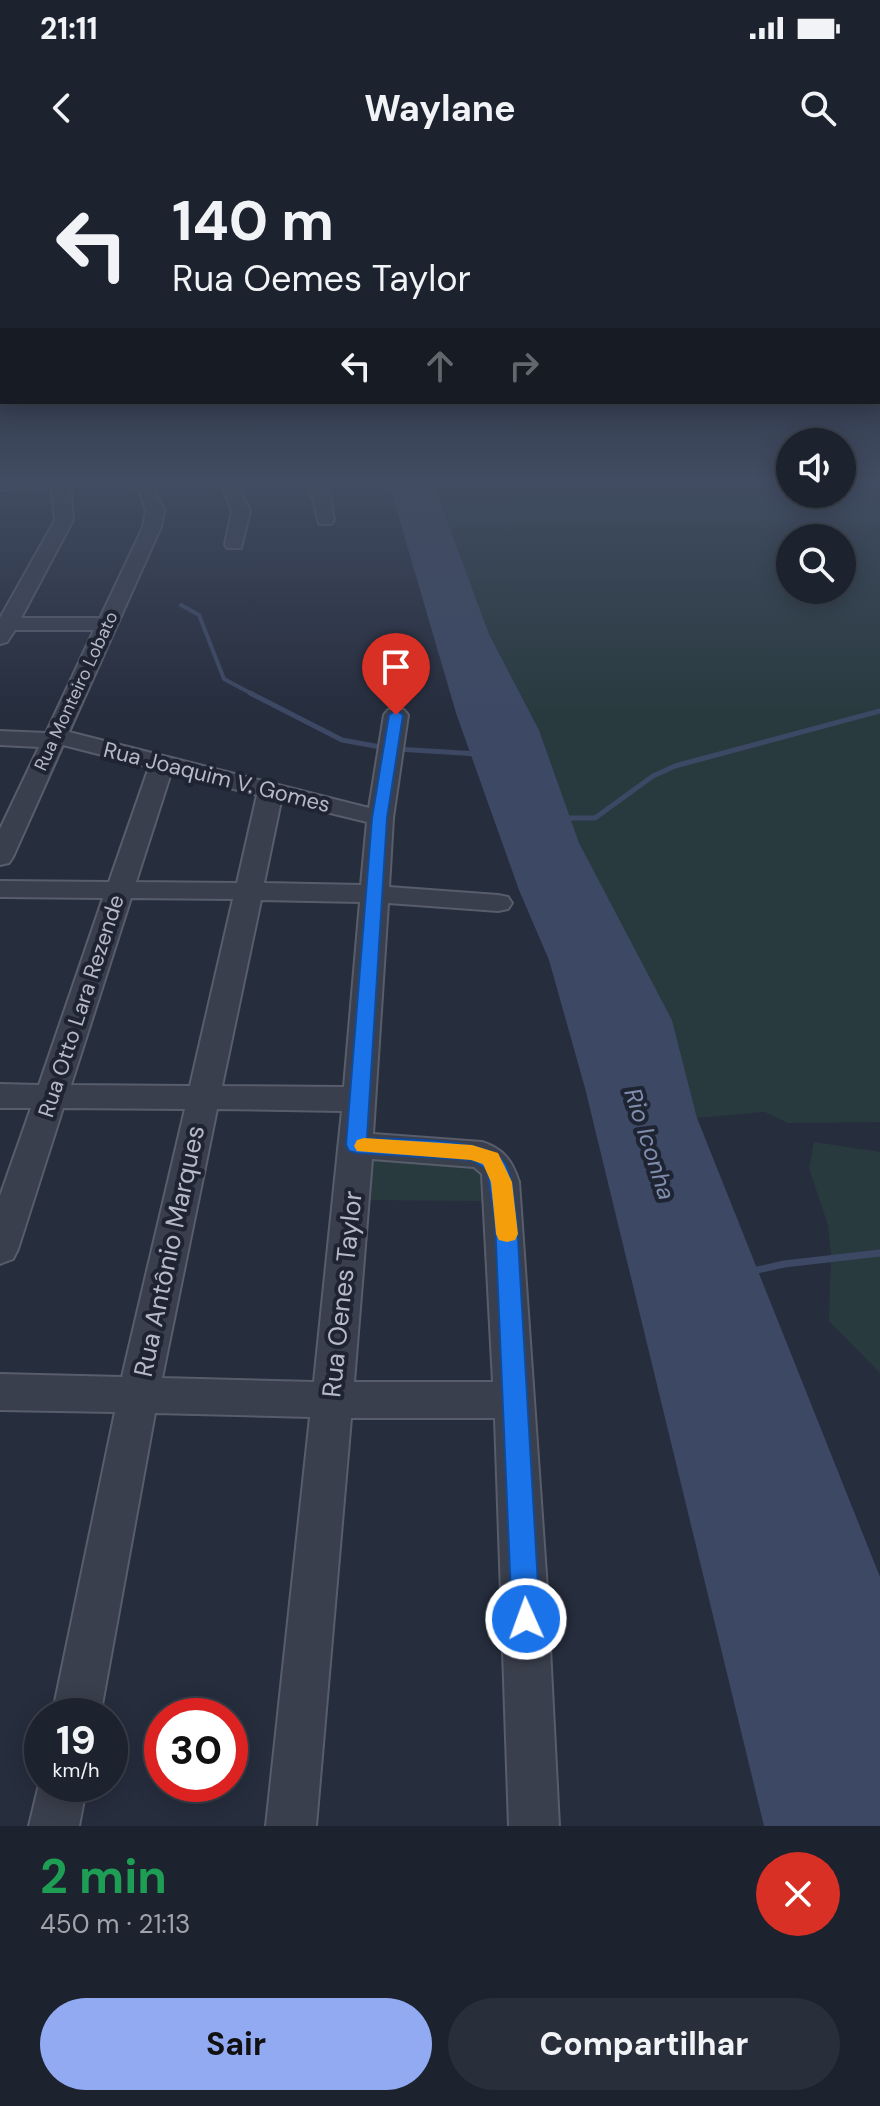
<!DOCTYPE html>
<html lang="pt">
<head>
<meta charset="utf-8">
<style>
  body { margin:0; font-family:"DM Sans",sans-serif; background:#292f3a; color:#f1f3f6; height:100vh; display:flex; flex-direction:column; font-size:30px; white-space:nowrap }
  * { box-sizing:border-box; margin:0 }
  p { font-size:26px; color:#a0a4aa }
  .icon { flex:none; width:44px; height:44px; fill:none; stroke:currentColor; stroke-width:2; stroke-linecap:round; stroke-linejoin:round }
  .map { position:relative; height:1666px; overflow:hidden }
  .drawer { display:flex; flex-direction:column; background:#1c222e; flex:1 }
  .drawer>* { flex:none }
  .guide { position:absolute; left:0px; top:0px; width:880px; height:244px; box-shadow:0 4px 20px #0003,0 0 0 2px #3a3f4a; background:#1c222e; color:#f1f3f6; overflow:hidden }
  .controls { position:absolute; left:776px; top:268px; display:grid; gap:16px }
  .controls a { display:grid; place-items:center; width:80px; height:80px; border-radius:50%; background:#1c222e; box-shadow:0 4px 20px #0003,0 0 0 2px #3a3f4a; font-size:40px }
  .speed { position:absolute; left:24px; top:1538px; display:flex; gap:16px; font-size:40px; font-weight:700; text-align:center }
  .speed>* { display:grid; place-content:center; width:104px; height:104px; border-radius:50%; background:#1c222e; box-shadow:0 4px 20px #0003,0 0 0 2px #3a3f4a; line-height:1 }
  .speed small { font-size:20px; font-weight:400 }
  .speed .limit { border:12px solid #d22; background:#fff; color:#111 }
  .pin { position:absolute; display:grid; place-items:center; width:68px; height:68px; color:#fff; margin:-82px -34px; border-radius:50% 50% 50% 0; rotate:-45deg; box-shadow:0 0 8px #0007 }
  .pin .icon { rotate:45deg }
  .me { position:absolute; width:88px; margin:-44px; rotate:358deg; stroke-linejoin:round; filter:drop-shadow(0 0 6px #0008) }
  .turn { display:flex; align-items:center; gap:28px; height:168px; padding:0 40px; font-size:36px }
  .turn .icon { width:104px; height:104px; stroke-width:2.5 }
  .turn b { display:block; font-size:56px; line-height:68px }
  .lanes { display:flex; align-items:center; height:76px; padding:0 40px; background:#0003; justify-content:center; gap:40px; direction:ltr }
  .lanes .off { opacity:.35 }
  .round { display:grid; place-items:center; flex:none; width:84px; height:84px; border-radius:42px; background:#292f3a }
  .headline { display:flex; align-items:center; justify-content:space-between; height:136px; padding:0 40px }
  h1 { font-size:48px; font-weight:700; line-height:60px; color:#1e9e55 }
  .action { display:flex; gap:16px; margin-top:auto; padding:16px 40px }
  .action a { flex:1; height:92px; border-radius:48px; background:#92aaf1; color:#111; font-size:32px; font-weight:700; line-height:92px; text-align:center }
  .action a+a { background:#292f3a; color:#f1f3f6 }
  .status { display:flex; justify-content:space-between; align-items:center; height:56px; padding:0 40px; background:#1c222e; direction:ltr }
  .status svg { height:22px; fill:currentColor }
  header { display:flex; justify-content:space-between; align-items:center; height:104px; padding:0 40px; background:#1c222e; font-size:36px; font-weight:700 }
  .map>svg:first-child { display:block }
</style>
</head>
<body>
<div class="status"><b>21:11</b><svg viewBox="0 0 49 12"><path d="M0 12V9h3v3zM5 12V6h3v6zM10 12V3h3v9zM15 12V0h3v12zM26 1h20v11H26zM47 4h2v5h-2z"/></svg></div>
<header><svg class="icon" aria-label="back" viewBox="0 0 24 24"><path d="M15 5l-7 7 7 7"/></svg>Waylane<svg class="icon" aria-label="search" viewBox="0 0 24 24"><circle cx="10" cy="10" r="6"/><path d="M15 15l6 6"/></svg></header>
<div class="map">
<svg width="880" height="1666" viewBox="0 0 880 1666">
  <rect width="100%" height="100%" fill="#262d3d"/>
  <path fill="#293a3f" fill-rule="evenodd" d="M432,320H790V334H842V320H880V962L788,963L765,952L697,958L672,860L578,683L539,570L489,474ZM790,378H842V430H790Z
    M352,979L482,989L484,1041L350,1040Z
    M814,982L880,992V1213L829,1161L831,1095L828,1065L809,1008Z"/>
  <path fill="#3d4864" d="M388,320H432L489,474L539,570L579,683L672,860L697,958L880,1417V1666H764L585,928L549,800L519,730L456,553Z"/>
  <g fill="none" stroke-linecap="round" stroke-linejoin="round">
    <path stroke="#3d4864" stroke-width="4" d="M181,445L199,455L224,519L254,535"/>
    <path stroke="#3d4864" stroke-width="5" d="M250,533L342,580L386,588
      M397,589L478,594
      M563,658H595L653,616L675,606L880,551"/>
    <path stroke="#3d4864" stroke-width="7" d="M753,1111L784,1104L880,1093"/>
    <g stroke="#585d6b" stroke-width="4">
      <path id="minor" d="M0,320H70L73,360L21,458H100L143,367L146,350L135,320H151L164,350L161,367L69,572L369,648L384,555L388,550H404L408,555L393,658L389,727L498,735L508,737L512,743L508,749L498,751L388,743L373,974L482,982C504,989 512,1001 519,1022L547,1429L559,1666H509L495,1258H351L316,1666H266L310,1257L155,1253L100,1556H52L115,1252L0,1250V1214L122,1217L185,949L63,948L18,1089L13,1099L0,1104V1036L31,948H0V924L39,925L103,738L0,737V721L109,722L149,607L63,585L13,697L9,703L0,705V669L39,587L0,585V571L46,573L94,470H15L7,482L0,484V458L55,360L51,326L0,330ZM171,613L257,635L237,723L136,722ZM281,641L367,662L361,725L264,723ZM131,738L233,739L190,926L71,925ZM261,740L360,742L344,927L222,926ZM217,949L342,951L314,1222L162,1218ZM372,999L474,1007L482,1014L493,1222H354Z
        M219,320H235L250,351L241,388H227L225,384L232,351Z
        M305,320H322L331,338L334,360L331,364H319L313,338Z
        M42,1612V1624H87L79,1666H29Z"/>
    </g>
    <use href="#minor" fill="#3a3f4d" fill-rule="evenodd"/>
  </g>
  <linearGradient id="sky" x2="0" y2="1"><stop stop-color="#151922"/><stop offset="0.58" stop-color="#414c62"/><stop offset="1" stop-color="#414c62" stop-opacity="0"/></linearGradient>
  <rect width="880" height="553" fill="url(#sky)"/>
  <path fill="#1a73e8" stroke="#114b97" stroke-width="2" d="M396,550L403,555L387,658L367,978C397,980 493,976 506,1005C514,1021 514,1043 517,1061L540,1459L536,1469L526,1473L516,1469L512,1459L495,1061L487,1009L471,1000L357,993L349,991L346,985L372,658L389,555Z"/>
  <path fill="#f59e0b" d="M364,978L472,985L498,993L512,1022L518,1074L515,1080L507,1082L499,1080L496,1074L491,1022L483,1004L471,1000L357,991L354,986L357,980Z"/>
  <g text-anchor="middle" dominant-baseline="central" stroke-width="8" stroke-linejoin="round" paint-order="stroke">
    <g font-size="18" fill="#b6bac8" stroke="#1f2432">
      <text transform="translate(76 531) rotate(-65)">Rua Monteiro Lobato</text>
    </g>
    <g font-size="22" fill="#b6bac8" stroke="#1f2432">
      <text transform="translate(217 617) rotate(14)">Rua Joaquim V. Gomes</text>
      <text transform="translate(81 846) rotate(-72)">Rua Otto Lara Rezende</text>
    </g>
    <g font-size="24" font-style="italic" fill="#7f8dad" stroke="#1f2432">
      <text transform="translate(650 984) rotate(72)">Rio Iconha</text>
    </g>
    <g font-size="26" fill="#b6bac8" stroke="#1f2432">
      <text transform="translate(169 1091) rotate(-78)">Rua Antônio Marques</text>
      <text transform="translate(342 1134) rotate(-84)">Rua Oenes Taylor</text>
    </g>
  </g>
</svg>
<div class="controls">
<a><svg class="icon" aria-label="sound" viewBox="0 0 24 24"><path d="M4 9h4l5-4v14l-5-4H4zM17 9q2 3 0 6"/></svg></a>
<a><svg class="icon" aria-label="search" viewBox="0 0 24 24"><circle cx="10" cy="10" r="6"/><path d="M15 15l6 6"/></svg></a>
</div>
<div class="speed"><div>19<small>km/h</small></div><div class="limit">30</div></div>
<div class="pin" style="left:396px;top:555px;background:#d93025"><svg class="icon" aria-label="arrive" viewBox="0 0 24 24"><path d="M6 21V4h12l-3 4 3 4H6"/></svg></div>
<svg class="me" style="left:526px;top:1459px" viewBox="-20 -20 40 40"><circle r="17" fill="#1a73e8" stroke="#fff" stroke-width="3"/><path d="M0-11L8 9 0 5-8 9z" fill="#fff"/></svg>
<div class="guide">
<div class="turn"><svg class="icon" aria-label="left" viewBox="0 0 24 24"><path d="M17 20v-9H6M10 6l-5 5 5 5"/></svg><div><b>140 m</b>Rua Oemes Taylor</div></div>
<div class="lanes"><svg class="icon" aria-label="left" viewBox="0 0 24 24"><path d="M17 20v-9H6M10 6l-5 5 5 5"/></svg><svg class="icon off" aria-label="ahead" viewBox="0 0 24 24"><path d="M12 20V5M6 11l6-6 6 6"/></svg><svg class="icon off" aria-label="right" viewBox="0 0 24 24"><path d="M7 20v-9h11M14 6l5 5-5 5"/></svg></div>
</div>
</div>
<section class="drawer">
<div class="headline"><div><h1>2 min</h1><p>450 m · 21:13</p></div><a class="round" style="background:#d93025;color:#fff"><svg class="icon" aria-label="close" viewBox="0 0 24 24"><path d="M6 6l12 12M18 6L6 18"/></svg></a></div>
<div class="action"><a>Sair</a><a>Compartilhar</a></div>
</section>
</body>
</html>
